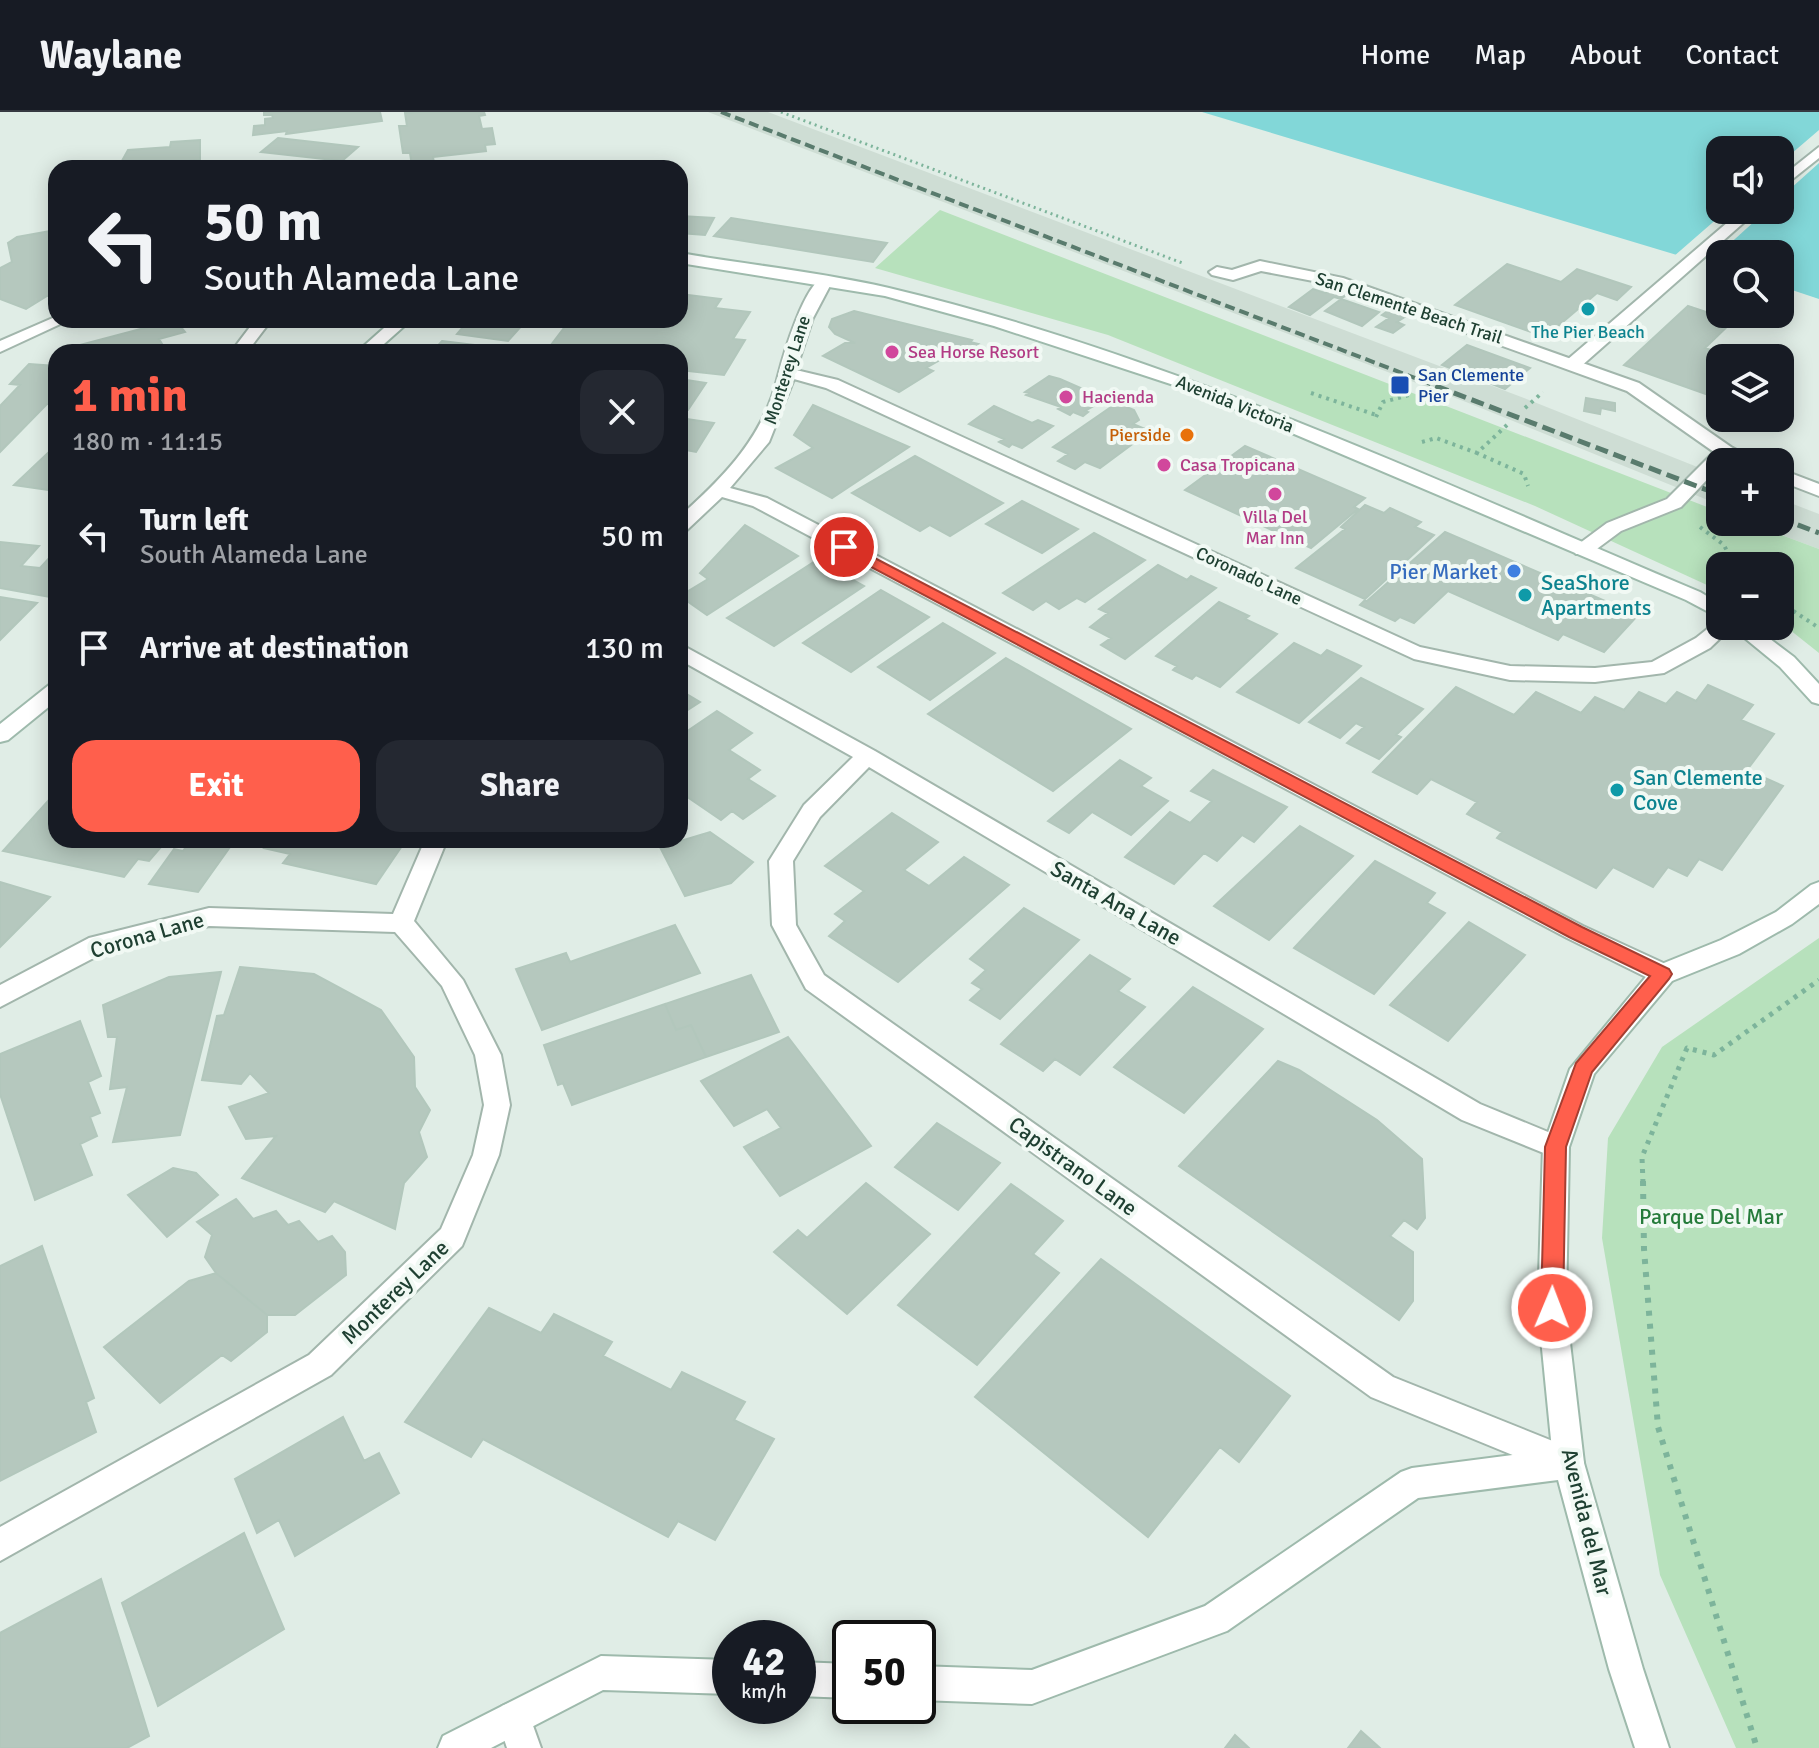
<!DOCTYPE html>
<html lang="en">
<head>
<meta charset="utf-8">
<style>
  body { margin:0; font-family:Signika,sans-serif; background:#242831; color:#f1f3f6; height:100vh; display:flex; flex-direction:column; font-size:30px; white-space:nowrap }
  * { box-sizing:border-box; margin:0 }
  p { font-size:26px; color:#9ea1a6 }
  .icon { flex:none; width:44px; height:44px; fill:none; stroke:currentColor; stroke-width:2; stroke-linecap:round; stroke-linejoin:round }
  .map { position:relative; flex:1; overflow:hidden }
  .details { position:absolute; left:48px; top:232px; width:640px; height:504px; display:flex; flex-direction:column; background:#171b24; border-radius:24px; box-shadow:0 4px 20px #0003 }
  .details>* { flex:none }
  .guide { position:absolute; left:48px; top:48px; width:640px; height:168px; border-radius:24px; box-shadow:0 4px 20px #0003; background:#171b24; color:#f1f3f6; overflow:hidden }
  .tools { position:absolute; left:1706px; top:24px; display:grid; gap:16px }
  .tools a { display:grid; place-items:center; width:88px; height:88px; border-radius:16px; background:#171b24; box-shadow:0 4px 20px #0003; font-size:40px }
  .speed { position:absolute; left:712px; top:1508px; display:flex; gap:16px; font-size:40px; font-weight:700; text-align:center }
  .speed>* { display:grid; place-content:center; width:104px; height:104px; border-radius:50%; background:#171b24; box-shadow:0 4px 20px #0003; line-height:1 }
  .speed small { font-size:20px; font-weight:400 }
  .speed .limit { border:4px solid #111; border-radius:12px; background:#fff; color:#111 }
  .pin { position:absolute; display:grid; place-items:center; width:68px; height:68px; color:#fff; margin:-34px; border:4px solid #fff; border-radius:50%; box-shadow:0 2px 8px #0007 }
  .me { position:absolute; width:88px; margin:-44px; rotate:1deg; stroke-linejoin:round; filter:drop-shadow(0 0 6px #0008) }
  .turn { display:flex; align-items:center; gap:28px; height:168px; padding:0 24px; font-size:36px }
  .turn .icon { width:104px; height:104px; stroke-width:2.5 }
  .turn b { display:block; font-size:56px; line-height:68px }
  .round { display:grid; place-items:center; flex:none; width:84px; height:84px; border-radius:24px; background:#242831 }
  .head { display:flex; align-items:center; justify-content:space-between; height:136px; padding:0 24px }
  h1 { font-size:48px; font-weight:700; line-height:60px; color:#ff5f4c }
  .action { display:flex; gap:16px; margin-top:auto; padding:16px 24px }
  .action a { flex:1; height:92px; border-radius:24px; background:#ff5f4c; color:#fff; font-size:32px; font-weight:700; line-height:92px; text-align:center }
  .action a+a { background:#242831; color:#f1f3f6 }
  ul { padding:0; list-style:none }
  li { display:flex; align-items:center; gap:24px; height:112px; padding:0 24px }
  li div { flex:1 }
  li b { display:block; font-size:30px }
  li em { font-style:normal }
  header { display:flex; align-items:center; gap:48px; box-sizing:border-box; height:112px; padding:0 40px; background:#171b24; border-bottom:2px solid #363941 }
  header strong { font-size:38px }
  nav { display:flex; gap:44px; margin-inline-start:auto; font-size:28px }
  .map>svg:first-child { display:block }
</style>
</head>
<body>
<header>
<strong>Waylane</strong>
<nav><a>Home</a><a>Map</a><a>About</a><a>Contact</a></nav>
</header>
<div class="map">
<svg width="1819" height="1636" viewBox="0 0 1819 1636">
  <rect width="100%" height="100%" fill="#e0ede6"/>
  <path fill="#ceddd4" d="M708,0H768L1524,286L1720,364V393L1466,290Z
    M1780,387L1819,402V437L1747,410H1780Z"/>
  <path fill="#b7e1bc" d="M940,98L1720,400V410H1747L1819,437V541L1780,510V454H1720V479L1535,394L1108,223L875,156Z
    M1819,826V1636H1736L1660,1463L1602,1126L1608,1026L1662,935Z"/>
  <path fill="#82d7d8" fill-rule="evenodd" d="M1202,0H1819V187L1780,174V142H1720V156ZM1720,38H1780V98H1720Z"/>
  <path fill="#e0ede6" d="M1819,18V51L1780,86V40L1791,42Z
    M1727,98H1767L1704,155L1673,145Z"/>
  <path fill="#b5c8be" stroke="#b2c7bc" stroke-width="2" d="M264,0H380L382,9L286,22L287,19L253,23L254,14L265,13V7L273,6L272,3H264Z
    M419,0H484L485,3L479,4L482,17L492,16L495,32L485,33L486,39L433,45L434,51L412,54L410,41H403L399,14H407L405,1Z
    M278,26L358,35L342,49L261,40Z
    M200,28V48L189,49L187,56H118L128,38L170,35L171,30Z
    M680,104L714,106L705,123L680,121Z
    M731,106L887,131L873,150L714,124Z
    M56,118V183L47,184L26,197L0,187V156L12,150L8,131L17,125Z
    M1507,152L1561,170L1577,157L1631,175L1617,188L1597,181L1545,225L1455,193Z
    M1335,175L1350,180L1341,187L1334,185L1310,203L1289,195L1313,177L1325,181Z
    M680,182L721,187L715,196L750,200L733,227L745,228L724,263L680,258V240H603L551,233L570,208H680Z
    M1341,187L1379,200L1362,214L1325,199Z
    M1688,194L1733,209L1705,236L1733,246H1720V287L1624,253Z
    M1392,196L1408,203L1397,210L1404,213L1393,221L1376,215L1389,206L1382,203Z
    M854,199L972,228L970,230L978,232L963,241L956,239L926,256L933,259L899,280L823,244L845,231H855L835,222L829,215L832,207Z
    M175,208L185,220L159,227L167,240H66L65,237Z
    M469,208H543L539,213L524,211L508,229L457,222Z
    M442,229L508,237L506,240H432Z
    M1467,233L1530,256L1505,277L1442,253Z
    M29,252L56,254V292H47L0,340V294L20,273L10,272Z
    M1049,264L1060,267L1106,287L1085,299L1088,300L1083,304L1073,300L1070,303L1058,297L1061,295L1026,283L1029,281L1025,280Z
    M680,267L706,271L688,298L680,297Z
    M1586,286L1615,291V299L1601,296L1600,302L1584,299Z
    M1117,291L1134,298L1139,308L1133,312L1150,319L1100,356L1085,350L1075,357L1058,349L1068,342L1053,335Z
    M813,293L909,335L832,386L776,356L813,336L794,323Z
    M994,294L1032,311L1038,308L1053,314L1022,336L1012,332L1009,335L999,330L1004,327L969,312Z
    M680,306L714,311L696,340L680,337Z
    M1245,334L1365,386L1354,395L1358,397L1311,436L1185,378Z
    M52,337L56,338V379L14,373Z
    M915,344L1003,391L950,424L930,413L920,419L852,381Z
    M1022,389L1078,417L1042,441L986,412Z
    M1365,393L1384,401L1390,396L1421,410L1415,415L1434,423L1365,487L1296,456L1345,417L1341,415Z
    M745,413L798,444L707,503L680,484L708,467L700,461Z
    M1445,420L1638,503L1604,540L1563,522L1558,528L1448,479L1414,511L1400,505L1395,509L1360,493L1365,488L1367,489Z
    M1094,421L1145,448L1085,490L1077,486L1059,497L1046,489L1033,498L1003,481Z
    M0,430L39,434L21,454L40,456L52,443H56V486L0,476Z
    M817,448L864,474L774,534L727,506Z
    M1158,453L1187,468L1191,464L1216,476L1125,547L1101,533L1111,526L1090,515L1108,501L1099,497Z
    M881,478L929,505L851,560L803,531Z
    M0,485L37,491L0,528Z
    M1219,490L1249,504L1245,507L1277,522L1220,575L1196,563L1192,567L1173,558L1177,554L1156,544Z
    M943,511L995,541L930,588L878,555Z
    M1294,531L1321,544L1327,538L1361,554L1299,611L1237,580Z
    M1006,546L1131,617L1053,679L928,602Z
    M1361,566L1423,597L1396,623L1401,625L1379,647L1347,631L1364,615L1356,611L1340,626L1309,610Z
    M1708,573L1753,593L1741,608L1774,622L1747,658L1783,674L1722,758L1699,747L1687,764L1668,755L1653,775L1613,755L1596,776L1497,726L1502,720L1467,702L1477,690L1431,667L1417,682L1373,660L1456,575L1514,603L1536,580L1581,601L1595,585L1624,598L1639,580L1666,592L1677,580L1696,589Z
    M680,578L700,590L680,603Z
    M717,599L752,621L729,638L760,658L748,667L775,684L743,707L732,699L721,708L680,680V624Z
    M1120,648L1151,666L1141,674L1168,689L1131,723L1092,700L1069,721L1048,709Z
    M1213,658L1287,695L1254,730L1242,723L1217,749L1204,741L1174,772L1125,745L1170,700L1190,711L1212,689L1191,679Z
    M56,680V728H167L149,749L138,747L124,765L3,739Z
    M892,701L938,730L904,758L929,774L964,745L1009,773L898,870L829,824L845,809L835,802L864,779L825,754Z
    M1300,714L1353,744L1269,828L1214,794Z
    M710,720L753,750L731,771L685,784L660,735Z
    M191,728H235L198,780L149,772L174,737L183,739Z
    M270,728H389L404,731L376,772L283,751L290,742L264,736Z
    M1375,749L1435,781L1427,791L1445,801L1374,882L1294,836Z
    M0,770L50,785L0,835Z
    M1024,796L1079,828L1000,907L970,888L982,877L972,871L986,858L970,847Z
    M1469,810L1525,843L1448,929L1390,893Z
    M675,813L700,861L542,918L516,857L566,841L570,850Z
    M1090,843L1130,867L1118,879L1145,895L1080,963L1055,947L1043,959L1001,932Z
    M240,855L314,862L381,898L414,945L415,975L430,998L419,1020L427,1045L404,1071L395,1117L334,1089L325,1100L242,1066L276,1024L246,1027L229,995L269,981L250,961L241,972L202,968L217,904L224,903Z
    M221,860L180,1023L113,1030L127,975L110,977L117,925H108L103,893L169,865Z
    M751,863L779,920L706,945L691,913L676,918L665,892Z
    M1193,875L1263,917L1184,1001L1114,955Z
    M665,892L676,918L691,913L706,945L572,993L563,971L558,973L544,933Z
    M80,909L101,964L88,970L100,1001L90,1005L97,1024L80,1032L92,1063L35,1088L0,982V942Z
    M788,925L871,1034L780,1084L744,1035L781,1016L767,997L734,1014L701,969Z
    M1278,949L1299,958L1377,1008L1422,1047L1425,1106L1417,1117L1404,1108L1390,1124L1413,1140V1189L1399,1208L1179,1054Z
    M937,1011L1000,1051L958,1098L895,1055Z
    M173,1056L196,1061L218,1083L167,1125L128,1083Z
    M866,1071L930,1122L847,1202L774,1140L798,1118L807,1126Z
    M1011,1072L1063,1109L1033,1142L1059,1161L977,1253L898,1193Z
    M236,1087L253,1107L276,1099L288,1113L299,1109L318,1130L332,1124L345,1140L346,1163L295,1203H267L216,1161L205,1145L212,1123L197,1110Z
    M42,1134L94,1286L86,1290L96,1320L0,1369V1154Z
    M1101,1147L1290,1284L1239,1350L1220,1335L1148,1425L975,1285Z
    M216,1161L267,1203V1220L231,1249L222,1243L160,1291L104,1235L189,1169Z
    M489,1196L541,1221L554,1202L612,1230L603,1244L671,1278L682,1260L745,1290L734,1308L774,1327L715,1428L678,1409L668,1425L483,1327L471,1345L405,1310Z
    M343,1305L364,1349L379,1341L399,1381L295,1444L279,1408L257,1421L235,1367Z
    M244,1421L284,1517L158,1594L122,1491Z
    M101,1467L149,1624L127,1636H0V1521Z
    M1361,1619L1380,1636H1348Z
    M1235,1623L1249,1636H1225Z"/>
  <g fill="none" stroke-linecap="round" stroke-linejoin="round">
    <g stroke="#a2b6ac" stroke-width="4">
      <path id="lane" d="M1260,149L1343,166L1639,271L1731,335L1759,350H1735L1727,347L1720,350V354L1681,395L1621,419L1590,442H1576L1573,438L1576,434L1607,411L1667,387L1714,340L1627,279L1334,173L1261,159L1233,168L1212,163L1209,160L1217,155L1232,158Z
        M1780,357L1819,372V384L1780,369Z
        M514,1589L526,1594L541,1636H507L497,1606L502,1594Z"/>
    </g>
    <g stroke="#a2b6ac" stroke-width="4">
      <path id="street" d="M1819,35V46L1780,77V66Z
        M1742,98H1758L1579,256H1567L1565,252L1567,248Z
        M824,165L832,170L813,206L796,258L838,268L1420,535L1510,554L1595,556L1652,550L1696,526L1716,510L1720,508V514H1733L1710,536L1664,561L1595,570L1510,568L1414,547L826,276L794,267L769,330L730,376L767,386L1583,814L1672,855L1675,862L1672,869L1663,871L1654,869L1567,826L753,394L722,385L687,418L680,420V404C725,364 764,324 778,264C783,244 804,172 824,165Z
        M55,205L56,208H69L0,240V229Z
        M249,208H265L266,215L247,240H231L250,215Z
        M680,532L875,639L1480,992L1565,1027L1569,1035L1565,1043L1556,1046L1462,1008L869,655L820,705L793,749L796,813L824,863L1393,1265L1580,1340L1584,1351L1580,1362L1569,1366L1371,1285L806,877L772,813L769,749L804,693L853,645L680,548Z
        M425,728H447L414,809L463,868L501,943L510,993L499,1043L462,1134L331,1263L0,1449V1415L309,1243L441,1117L473,1043L484,993L475,943L442,874L395,820L209,814L105,840L0,895V873L89,826L209,796L393,802Z"/>
    </g>
    <g stroke="#9ebaac" stroke-width="4">
      <path id="secondary" d="M680,141C749,153 821,160 889,176C1171,243 1434,368 1700,480L1720,492V506L1686,488L1195,280L994,214L885,184L680,151Z
        M393,208H411L375,240H357Z
        M1730,514H1753L1794,545L1819,572V592L1812,590L1780,555Z
        M56,571V589L8,628L0,630V612L49,573Z
        M1819,770V792L1792,812L1739,842L1672,869L1594,962L1569,1035L1566,1196L1584,1351L1643,1557L1669,1636H1635L1609,1557L1558,1368L1418,1386L1227,1519L1032,1592L918,1588V1554L1032,1558L1205,1494L1401,1360L1412,1356L1552,1338L1538,1196L1543,1035L1570,957L1654,855L1721,828L1776,800L1811,773Z
        M601,1544L730,1548V1582L603,1578L491,1636H438L443,1624Z
        M798,1550L850,1552V1586L798,1584Z"/>
    </g>
    <path stroke="#7db49b" stroke-width="3" stroke-dasharray="2 4" stroke-linecap="butt" d="M781,0L1185,152"/>
    <path stroke="#7db49b" stroke-width="4" stroke-dasharray="3 5" stroke-linecap="butt" d="M1311,281L1376,303
      M1525,296L1543,280
      M1376,305L1383,290L1413,282
      M1507,313L1477,341L1524,362L1528,374
      M1422,330L1436,326L1477,341
      M1700,415L1724,433L1734,454
      M1780,490L1819,516"/>
    <path stroke="#7db49b" stroke-width="5" stroke-dasharray="4 6" stroke-linecap="butt" d="M1643,1071L1642,1045L1687,936L1714,943L1819,868"/>
    <path stroke="#7db49b" stroke-width="6" stroke-dasharray="5 8" stroke-linecap="butt" d="M1643,1069L1644,1137L1658,1315L1757,1636"/>
    <use href="#lane" fill="#fff" fill-rule="evenodd"/>
    <use href="#street" fill="#fff" fill-rule="evenodd"/>
    <use href="#secondary" fill="#fff" fill-rule="evenodd"/>
    <path stroke="#597b6d" stroke-width="4" stroke-dasharray="10 5" stroke-linecap="butt" d="M721,0L1441,276"/>
    <path stroke="#597b6d" stroke-width="5" stroke-dasharray="13 6" stroke-linecap="butt" d="M1436,274L1720,383
      M1780,406L1819,421"/>
  </g>
  <path fill="#ff5f4c" stroke="#a63e31" stroke-width="2" d="M844,430L1582,815L1669,857L1672,862L1669,867L1592,960L1566,1035L1563,1196L1560,1203L1552,1206L1544,1203L1541,1196L1545,1035L1576,951L1650,864L1569,825L839,438L837,435Z"/>
  <g fill="#0f9aa8" stroke="#f1f9f4" stroke-width="3">
    <circle cx="1588" cy="197" r="8"/>
    <circle cx="1525" cy="483" r="8"/>
    <circle cx="1617" cy="678" r="8"/>
  </g>
  <g fill="#d1479c" stroke="#f1f9f4" stroke-width="3">
    <circle cx="892" cy="240" r="8"/>
    <circle cx="1066" cy="285" r="8"/>
    <circle cx="1164" cy="353" r="8"/>
    <circle cx="1275" cy="382" r="8"/>
  </g>
  <rect fill="#1a4fb4" stroke="#f1f9f4" stroke-width="3" x="1390" y="263" width="20" height="20" rx="4"/>
  <circle fill="#e8710a" stroke="#f1f9f4" stroke-width="3" cx="1187" cy="323" r="8"/>
  <circle fill="#3f7fe0" stroke="#f1f9f4" stroke-width="3" cx="1514" cy="459" r="8"/>
  <g text-anchor="middle" dominant-baseline="central" stroke-width="8" stroke-linejoin="round" paint-order="stroke">
    <g font-size="18" fill="#1f4032" stroke="#f1f9f4">
      <text transform="translate(1409 196) rotate(18)">San Clemente Beach Trail</text>
      <text transform="translate(787 258) rotate(-72)">Monterey Lane</text>
      <text transform="translate(1235 292) rotate(22)">Avenida Victoria</text>
      <text transform="translate(1249 464) rotate(25)">Coronado Lane</text>
    </g>
    <g font-size="18" fill="#0d838f" stroke="#f1f9f4">
      <text x="1588" y="220">The Pier Beach</text>
    </g>
    <g font-size="18" fill="#b23c85" stroke="#f1f9f4" text-anchor="start">
      <text x="908" y="240">Sea Horse Resort</text>
      <text x="1082" y="285">Hacienda</text>
      <text x="1180" y="353">Casa Tropicana</text>
      <text x="1275" y="405" text-anchor="middle">Villa Del<tspan x="1275" dy="21">Mar Inn</tspan></text>
    </g>
    <g font-size="18" fill="#164399" stroke="#f1f9f4" text-anchor="start">
      <text x="1418" y="263">San Clemente<tspan x="1418" dy="21">Pier</tspan></text>
    </g>
    <g font-size="18" fill="#c56008" stroke="#f1f9f4" text-anchor="end">
      <text x="1171" y="323">Pierside</text>
    </g>
    <g font-size="22" fill="#366cbe" stroke="#f1f9f4" text-anchor="end">
      <text x="1498" y="459">Pier Market</text>
    </g>
    <g font-size="22" fill="#0d838f" stroke="#f1f9f4" text-anchor="start">
      <text x="1541" y="470">SeaShore<tspan x="1541" dy="25">Apartments</tspan></text>
      <text x="1633" y="665">San Clemente<tspan x="1633" dy="25">Cove</tspan></text>
    </g>
    <g font-size="22" fill="#1f4032" stroke="#f1f9f4">
      <text transform="translate(1116 791) rotate(30)">Santa Ana Lane</text>
      <text transform="translate(147 823) rotate(-16)">Corona Lane</text>
      <text transform="translate(1073 1054) rotate(36)">Capistrano Lane</text>
      <text transform="translate(395 1180) rotate(-44)">Monterey Lane</text>
      <text transform="translate(1587 1410) rotate(76)">Avenida del Mar</text>
    </g>
    <g font-size="22" fill="#257b3a" stroke="#f1f9f4">
      <text x="1711" y="1104">Parque Del Mar</text>
    </g>
  </g>
</svg>
<div class="tools">
<a><svg class="icon" aria-label="sound" viewBox="0 0 24 24"><path d="M4 9h4l5-4v14l-5-4H4zM17 9q2 3 0 6"/></svg></a>
<a><svg class="icon" aria-label="search" viewBox="0 0 24 24"><circle cx="10" cy="10" r="6"/><path d="M15 15l6 6"/></svg></a>
<a><svg class="icon" aria-label="layers" viewBox="0 0 24 24"><path d="M12 4l9 5-9 5-9-5zM3 14l9 5 9-5"/></svg></a>
<a>+</a>
<a>−</a>
</div>
<div class="speed"><div>42<small>km/h</small></div><div class="limit">50</div></div>
<div class="pin" style="left:844px;top:435px;background:#d93025"><svg class="icon" aria-label="arrive" viewBox="0 0 24 24"><path d="M6 21V4h12l-3 4 3 4H6"/></svg></div>
<svg class="me" style="left:1552px;top:1196px" viewBox="-20 -20 40 40"><circle r="17" fill="#ff5f4c" stroke="#fff" stroke-width="3"/><path d="M0-11L8 9 0 5-8 9z" fill="#fff"/></svg>
<div class="guide">
<div class="turn"><svg class="icon" aria-label="left" viewBox="0 0 24 24"><path d="M17 20v-9H6M10 6l-5 5 5 5"/></svg><div><b>50 m</b>South Alameda Lane</div></div>
</div>
<section class="details">
<div class="head"><div><h1>1 min</h1><p>180 m · 11:15</p></div><a class="round"><svg class="icon" aria-label="close" viewBox="0 0 24 24"><path d="M6 6l12 12M18 6L6 18"/></svg></a></div>
<ul>
<li><svg class="icon" aria-label="left" viewBox="0 0 24 24"><path d="M17 20v-9H6M10 6l-5 5 5 5"/></svg><div><b>Turn left</b><p>South Alameda Lane</p></div><em>50 m</em></li>
<li><svg class="icon" aria-label="arrive" viewBox="0 0 24 24"><path d="M6 21V4h12l-3 4 3 4H6"/></svg><div><b>Arrive at destination</b></div><em>130 m</em></li>
</ul>
<div class="action"><a>Exit</a><a>Share</a></div>
</section>
</div>
</body>
</html>
